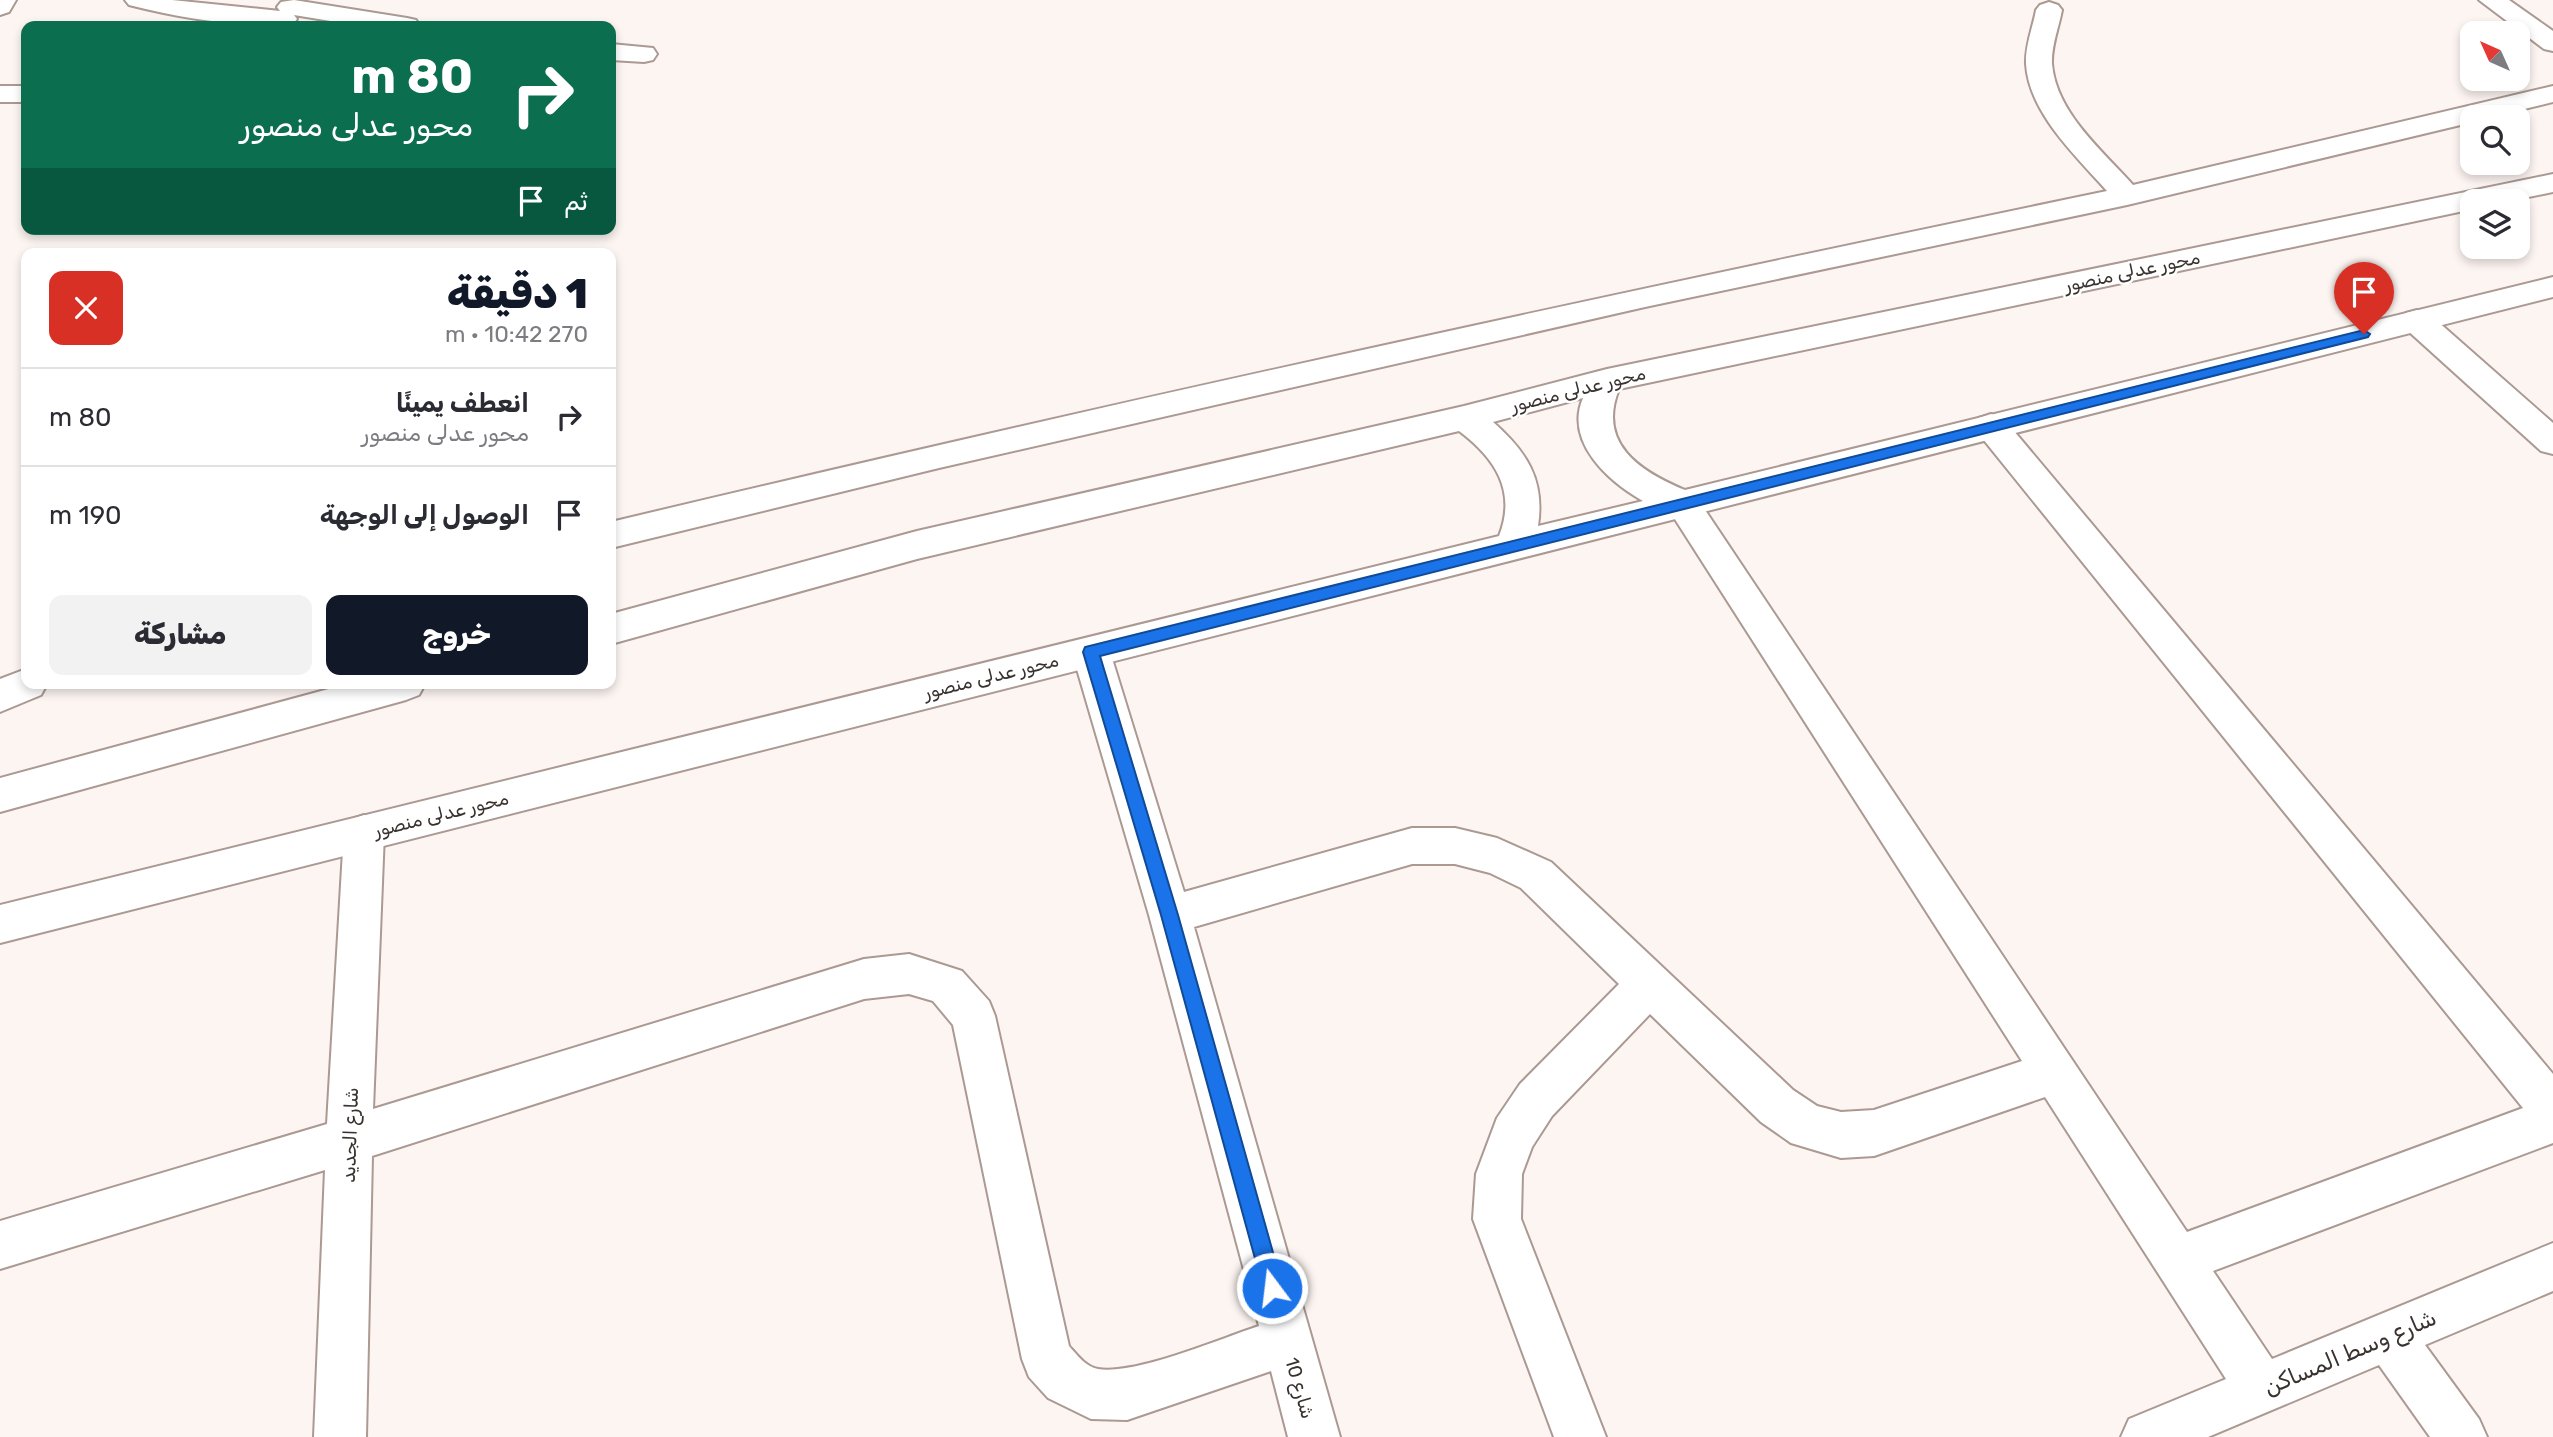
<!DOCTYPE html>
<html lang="ar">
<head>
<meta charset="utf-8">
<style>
  body { margin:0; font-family:Rubik,Vazirmatn,sans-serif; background:#f2f2f3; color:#2b2b33; direction:rtl; height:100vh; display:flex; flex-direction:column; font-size:26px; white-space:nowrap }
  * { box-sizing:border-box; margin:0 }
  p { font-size:23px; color:#7c7c81 }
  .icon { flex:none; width:38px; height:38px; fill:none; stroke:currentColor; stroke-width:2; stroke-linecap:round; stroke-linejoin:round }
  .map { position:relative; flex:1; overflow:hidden; direction:ltr }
  .details { position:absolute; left:21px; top:248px; width:595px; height:441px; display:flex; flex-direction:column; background:#fff; border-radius:14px; box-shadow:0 4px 10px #0003; direction:rtl }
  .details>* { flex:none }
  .guide { position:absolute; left:21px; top:21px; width:595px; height:214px; border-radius:14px; box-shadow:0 4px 10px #0003; direction:rtl; background:#0b6e4f; color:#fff; overflow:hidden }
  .needle { width:46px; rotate:315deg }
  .tools { position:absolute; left:2460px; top:21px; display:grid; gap:14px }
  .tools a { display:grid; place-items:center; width:70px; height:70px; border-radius:14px; background:#fff; box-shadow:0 4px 10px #0003; font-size:35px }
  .pin { position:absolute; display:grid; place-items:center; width:60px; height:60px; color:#fff; margin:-72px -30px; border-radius:50% 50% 50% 0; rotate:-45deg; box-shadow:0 0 7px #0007 }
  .pin .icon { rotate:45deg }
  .me { position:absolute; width:77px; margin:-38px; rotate:345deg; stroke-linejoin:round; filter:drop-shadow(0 0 5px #0008) }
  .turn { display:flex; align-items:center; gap:24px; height:147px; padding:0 28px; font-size:32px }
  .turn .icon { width:91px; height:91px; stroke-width:2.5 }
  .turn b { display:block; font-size:49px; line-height:60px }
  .then { display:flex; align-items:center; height:66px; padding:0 28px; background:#0003; gap:14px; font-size:26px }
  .round { display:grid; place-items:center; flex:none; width:74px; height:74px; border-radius:14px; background:#f2f2f3 }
  .overview { display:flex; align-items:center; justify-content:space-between; height:119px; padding:0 28px }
  h1 { font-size:42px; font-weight:800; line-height:52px; color:#111827 }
  .button { display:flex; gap:14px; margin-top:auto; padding:14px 28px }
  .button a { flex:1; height:80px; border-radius:14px; background:#111827; color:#fff; font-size:28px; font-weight:800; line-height:80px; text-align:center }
  .button a+a { background:#f2f2f3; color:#2b2b33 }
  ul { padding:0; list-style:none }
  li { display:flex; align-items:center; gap:21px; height:98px; padding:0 28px; border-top:2px solid #e1e1e2 }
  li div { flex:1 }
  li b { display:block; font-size:26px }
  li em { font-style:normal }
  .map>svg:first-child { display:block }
</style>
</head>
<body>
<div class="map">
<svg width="2553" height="1437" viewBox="0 0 2553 1437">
  <rect width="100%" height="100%" fill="#fdf5f2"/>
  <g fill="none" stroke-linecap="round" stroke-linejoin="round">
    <g stroke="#ab9992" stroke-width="4">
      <path id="street" d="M0,0H16L9,12L0,15Z
        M125,0H172L280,11L277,7L281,2L294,0L407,18L416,20L420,26H361L294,15L297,19L293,24L286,26C233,26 180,18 129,5Z
        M2479,0H2509L2553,31V51L2544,49Z
        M2049,2L2058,5L2062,10C2059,27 2051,46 2052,64C2056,113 2103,151 2133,185L2553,86V102L2491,117H2473V122L2127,205L1645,307L939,468L611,548V522C1108,403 1607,295 2107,191C2076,156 2029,113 2026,64C2025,46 2033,27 2036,10L2040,5Z
        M611,44L653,48L657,54L653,60L644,62L611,60Z
        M0,86H26V102H0Z
        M2417,310L2428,313L2553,423V454L2541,451L2406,329L2401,321L2406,313Z
        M1991,414L2003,418L2553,1074V1143L2213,1271L2272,1359L2553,1243V1291L2425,1345L2479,1419L2487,1437H2430L2379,1365L2208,1437H2121L2129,1419L2226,1379L2045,1097L1874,1156L1841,1158L1791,1143L1761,1122L1650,1014L1552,1116L1532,1147L1522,1174L1521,1219L1606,1437H1554L1473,1219L1476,1174L1497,1118L1520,1084L1619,984L1521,888L1490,873L1455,864H1412L1194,927L1340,1437H1288L1271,1371L1127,1420L1091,1419L1048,1398L1029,1377L1022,1359L953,1025L933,1001L909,994L864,999L372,1156L366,1437H314L325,1170L0,1269V1221L327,1124L344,833L350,820L364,815L378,820L384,833L373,1109L864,959L909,954L962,971L989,1001L995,1016L1069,1346C1077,1355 1086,1367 1098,1369C1136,1375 1219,1339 1259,1326L1149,915L1072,652L1078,641L1091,637L1104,641L1110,652L1184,892L1412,828H1455L1497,838L1551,862L1793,1090L1817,1106L1841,1112L1874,1110L2022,1061L1671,513L1666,504L1671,495L1683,491L1695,495L2187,1232L2523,1108L1979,434L1974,426L1979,418Z"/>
    </g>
    <g stroke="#ab9992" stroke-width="4">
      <path id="secondary" d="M2553,174V192L2509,201H2473V209L1619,389C1597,443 1639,471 1685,490L2553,277V297L0,943V905L1499,536C1517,491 1495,458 1459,431L917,559L611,644V614L917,531L1464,406L1607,369ZM1583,398C1564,442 1609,482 1643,501L1538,526C1545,480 1527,452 1493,422Z
        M26,669V684H47L41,695L0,712V679Z
        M347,684H425L419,695L406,700L0,812V778Z"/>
    </g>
    <use href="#street" fill="#fff" fill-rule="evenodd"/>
    <use href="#secondary" fill="#fff" fill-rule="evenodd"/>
  </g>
  <path fill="#1a73e8" stroke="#114b97" stroke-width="2" d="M2364,330L2370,334L2368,337L1100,656L1178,915L1283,1288L1280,1295L1272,1298L1265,1295L1161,915L1083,652L1085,647Z"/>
  <g text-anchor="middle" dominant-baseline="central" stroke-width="5" stroke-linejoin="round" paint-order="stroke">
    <g font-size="19" fill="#39322f" stroke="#fff">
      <text transform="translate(2132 271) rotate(-12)">محور عدلى منصور</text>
      <text transform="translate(1578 389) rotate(-14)">محور عدلى منصور</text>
      <text transform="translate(991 676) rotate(-14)">محور عدلى منصور</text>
      <text transform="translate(441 814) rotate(-14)">محور عدلى منصور</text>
      <text transform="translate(350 1135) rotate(-88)">شارع الجديد</text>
      <text transform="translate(1300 1388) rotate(74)">شارع 10</text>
    </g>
    <g font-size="23" fill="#39322f" stroke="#fff">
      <text transform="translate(2350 1352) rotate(-23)">شارع وسط المساكن</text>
    </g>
  </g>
</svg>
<div class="tools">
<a><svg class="needle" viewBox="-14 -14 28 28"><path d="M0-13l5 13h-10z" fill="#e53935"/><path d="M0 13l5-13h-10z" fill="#7c7c81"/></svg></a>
<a><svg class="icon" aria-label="search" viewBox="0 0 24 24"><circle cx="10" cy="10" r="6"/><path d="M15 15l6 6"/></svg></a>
<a><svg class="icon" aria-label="layers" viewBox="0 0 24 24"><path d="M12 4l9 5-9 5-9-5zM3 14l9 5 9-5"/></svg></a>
</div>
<div class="pin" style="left:2364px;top:334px;background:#d93025"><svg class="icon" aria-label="arrive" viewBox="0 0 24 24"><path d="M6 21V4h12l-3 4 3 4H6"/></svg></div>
<svg class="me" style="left:1272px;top:1288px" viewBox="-20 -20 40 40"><circle r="17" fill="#1a73e8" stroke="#fff" stroke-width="3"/><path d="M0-11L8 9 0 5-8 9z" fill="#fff"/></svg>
<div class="guide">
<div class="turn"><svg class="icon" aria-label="right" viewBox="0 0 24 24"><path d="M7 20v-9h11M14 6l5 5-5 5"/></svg><div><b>80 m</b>محور عدلى منصور</div></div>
<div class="then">ثم<svg class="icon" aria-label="arrive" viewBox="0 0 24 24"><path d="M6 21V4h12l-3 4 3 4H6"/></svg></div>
</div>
<section class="details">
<div class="overview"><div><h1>1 دقيقة</h1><p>270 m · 10:42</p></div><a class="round" style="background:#d93025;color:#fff"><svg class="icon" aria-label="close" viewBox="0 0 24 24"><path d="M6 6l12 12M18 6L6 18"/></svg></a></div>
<ul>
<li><svg class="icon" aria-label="right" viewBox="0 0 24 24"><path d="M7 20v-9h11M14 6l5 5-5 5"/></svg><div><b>انعطف يمينًا</b><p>محور عدلى منصور</p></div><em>80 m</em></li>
<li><svg class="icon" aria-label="arrive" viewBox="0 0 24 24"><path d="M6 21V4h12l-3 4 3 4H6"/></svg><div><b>الوصول إلى الوجهة</b></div><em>190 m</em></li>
</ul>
<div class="button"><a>خروج</a><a>مشاركة</a></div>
</section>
</div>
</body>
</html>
